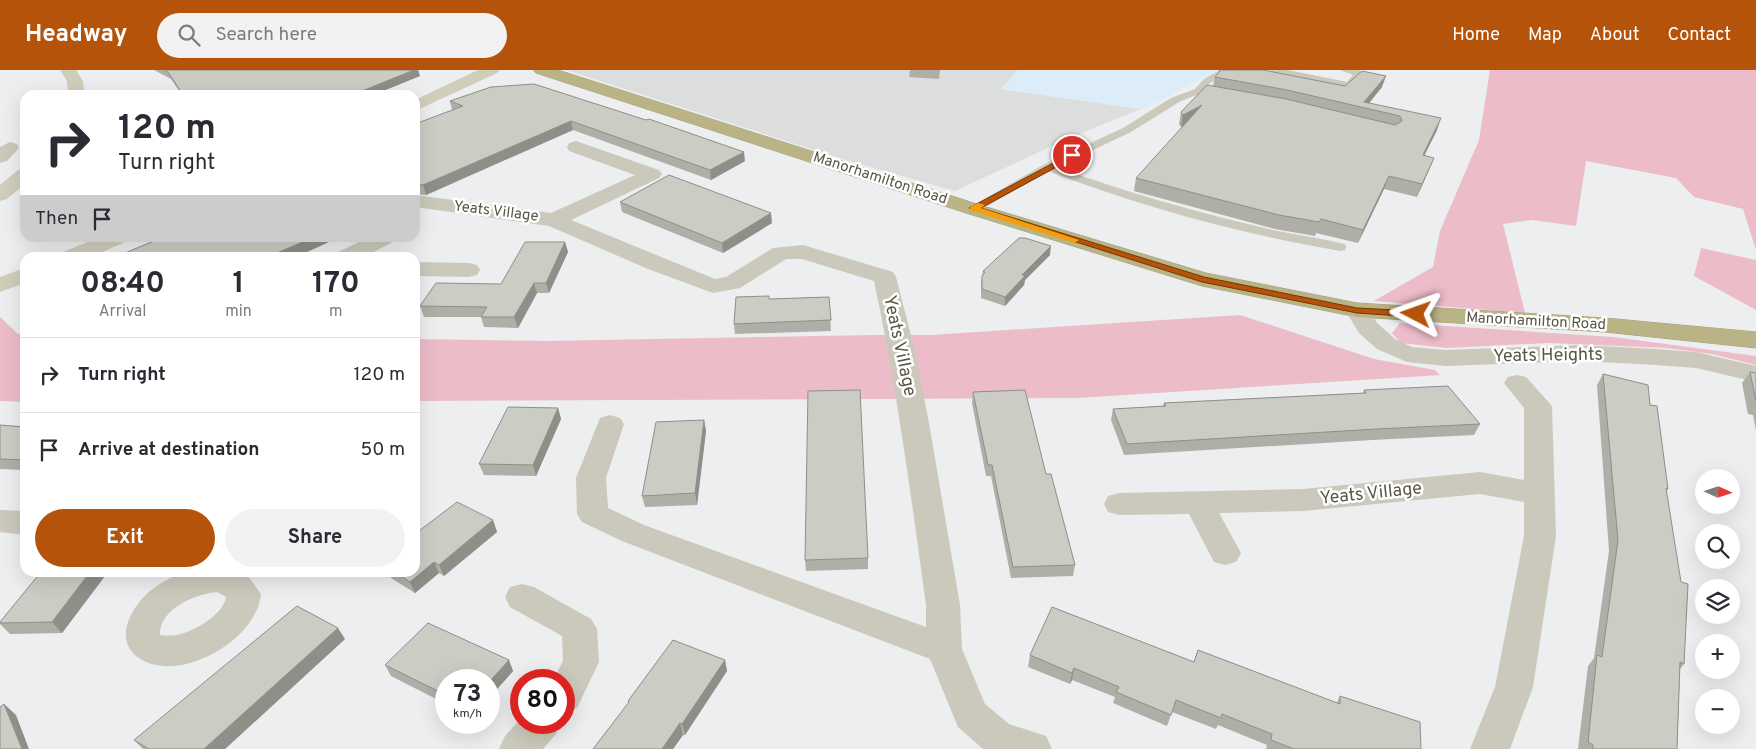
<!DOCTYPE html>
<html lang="en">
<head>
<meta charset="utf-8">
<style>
  body { margin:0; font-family:Overpass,sans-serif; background:#f2f2f3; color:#2b2b33; height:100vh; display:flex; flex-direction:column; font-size:19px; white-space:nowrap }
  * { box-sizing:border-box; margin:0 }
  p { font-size:16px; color:#7c7c81 }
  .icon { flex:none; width:28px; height:28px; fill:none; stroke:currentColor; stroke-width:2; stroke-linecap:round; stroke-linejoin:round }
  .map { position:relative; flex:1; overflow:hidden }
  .sheet { position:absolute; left:20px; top:182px; width:400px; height:325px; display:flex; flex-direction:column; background:#fff; border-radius:15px; box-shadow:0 5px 20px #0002 }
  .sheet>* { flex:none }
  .banner { position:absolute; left:20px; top:20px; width:400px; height:152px; border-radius:15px; box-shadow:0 5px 20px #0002; background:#fff; color:#2b2b33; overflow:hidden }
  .needle { width:32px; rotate:93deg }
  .controls { position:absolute; left:1695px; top:399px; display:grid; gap:10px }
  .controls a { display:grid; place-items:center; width:45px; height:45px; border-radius:50%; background:#fff; box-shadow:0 5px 20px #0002; font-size:25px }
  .speed { position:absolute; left:435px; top:599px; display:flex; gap:10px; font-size:25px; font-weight:700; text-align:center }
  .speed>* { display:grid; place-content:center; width:65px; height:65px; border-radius:50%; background:#fff; box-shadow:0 5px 20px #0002; line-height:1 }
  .speed small { font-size:12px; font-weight:400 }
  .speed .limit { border:8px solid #d22; background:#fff; color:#111 }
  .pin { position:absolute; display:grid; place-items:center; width:42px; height:42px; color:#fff; margin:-21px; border:2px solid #fff; border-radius:50%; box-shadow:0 1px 5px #0007 }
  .me { position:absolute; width:55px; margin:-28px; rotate:274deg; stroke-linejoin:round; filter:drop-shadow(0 0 4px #0008) }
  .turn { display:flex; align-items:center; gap:18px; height:105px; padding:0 15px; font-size:22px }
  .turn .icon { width:65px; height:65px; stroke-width:2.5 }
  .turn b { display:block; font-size:35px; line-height:42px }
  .then { display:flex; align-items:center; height:48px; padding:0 15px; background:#0003; gap:10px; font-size:19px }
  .eta { display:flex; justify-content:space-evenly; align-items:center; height:85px; text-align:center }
  .eta b { font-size:30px; font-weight:700; line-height:35px }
  .primary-button { display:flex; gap:10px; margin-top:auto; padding:10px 15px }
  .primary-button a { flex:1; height:58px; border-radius:30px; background:#b45309; color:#fff; font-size:20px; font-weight:700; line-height:58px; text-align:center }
  .primary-button a+a { background:#f2f2f3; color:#2b2b33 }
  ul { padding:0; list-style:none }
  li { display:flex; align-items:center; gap:15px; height:75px; padding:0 15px; border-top:1px solid #e1e1e2 }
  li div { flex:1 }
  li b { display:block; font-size:19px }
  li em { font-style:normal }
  header { display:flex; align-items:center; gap:30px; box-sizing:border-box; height:70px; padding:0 25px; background:#b45309; color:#fff }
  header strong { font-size:24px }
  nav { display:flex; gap:28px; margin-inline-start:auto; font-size:18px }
  .search { width:350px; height:45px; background:#f2f2f3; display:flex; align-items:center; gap:12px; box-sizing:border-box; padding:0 18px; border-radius:28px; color:#7c7c81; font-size:19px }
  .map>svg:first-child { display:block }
</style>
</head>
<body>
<header>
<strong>Headway</strong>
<div class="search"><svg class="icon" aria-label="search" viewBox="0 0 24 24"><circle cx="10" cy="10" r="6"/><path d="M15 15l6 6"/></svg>Search here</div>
<nav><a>Home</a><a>Map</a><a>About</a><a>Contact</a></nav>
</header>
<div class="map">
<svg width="1756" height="679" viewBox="0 0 1756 679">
  <rect width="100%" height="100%" fill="#eceeef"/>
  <path fill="#dcdddd" d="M566,0H1018L1001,19L1141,39L1069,68L955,121L842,89Z"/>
  <path fill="#ddecf9" d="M1018,0H1217L1158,32L1141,39L1001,19Z"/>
  <path fill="#ecbcc8" d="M1490,0H1756V180L1743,139L1694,127L1676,108L1586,91L1576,156L1532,150L1503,154L1525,243L1374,231L1433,197L1440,161L1479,70Z
    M1701,178L1756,190V240L1694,206Z
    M1240,245L1374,289L1435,300L1440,305L1077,328L415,331V269L547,271L876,265H931Z
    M0,247L18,264H25V332L0,331Z
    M1400,253L1613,267L1756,286V295L1712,284L1667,278L1548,273L1446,278L1401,273L1392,263Z"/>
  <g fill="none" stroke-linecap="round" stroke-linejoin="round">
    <g stroke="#a59f72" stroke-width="1">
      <path id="highway" d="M534,0H558L980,135L1206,203L1357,233L1605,248L1756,262V278L1605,262L1357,247L1202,216L966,143L536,3Z"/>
    </g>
    <path fill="#cbc9bb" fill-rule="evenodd" d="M1220,0H1232L1210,13L1205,19L1226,23V27L1199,24L1179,32L1131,62L1057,97C1127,123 1200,143 1273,160C1297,165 1321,168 1345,174L1346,177L1345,180L1340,181C1241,164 1142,137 1048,101L977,142L973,143L967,139L1043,95L1123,58L1171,28L1195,19L1204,9Z
      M1269,0H1288L1347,12L1353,5L1340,0H1359L1365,3L1352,17L1349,18L1274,3Z"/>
    <path fill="#cbc9bb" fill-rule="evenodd" d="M576,71L659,100L662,104L659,108L571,150L715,209L726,207L773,178L803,175L893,202L896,207L915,281L929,353L960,535L962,579L985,634L1009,654L1046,666L1052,679H983L958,657L930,589L622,471L582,452L577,444L576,408L600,348L610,345L620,348L624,354L606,408L608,438L644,455L926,557V535C911,426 897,318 874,211L802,189H786L740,218L713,223L648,199L549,156L415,137V125L551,143L635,105L569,81L567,77L569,73Z
      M10,72L17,74L19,78L7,91L0,93V77Z
      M367,168H394L391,173L362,188H333L336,183Z
      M415,192L469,193L477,195L480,200L477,205L469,207L415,206Z
      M1357,233L1366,235L1377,253L1395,269L1412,277L1446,280L1580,275L1656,279L1696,282L1756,296V312L1696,298L1656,295L1580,291L1446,296L1407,292L1377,279L1359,263L1345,240L1348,235Z
      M1517,305L1526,307L1552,336L1556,466L1533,617L1510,679H1470L1495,617L1524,466V432L1480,424L1303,441L1219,443L1241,483L1236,492L1225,495L1214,492L1189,444L1119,445L1108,442L1104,434L1108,426L1119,423L1303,419L1480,402L1524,410V338L1504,313L1508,307Z
      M0,440L25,441V465L0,462Z
      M186,502H238L248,506L261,524C257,562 209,594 172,596C141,598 114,578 131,545C143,522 162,510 186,502ZM217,522L226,527C224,543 199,558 184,563C176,566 169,566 160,565C159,539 195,524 217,522Z
      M522,514L534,517L591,549L597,559L599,592L577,638L564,642V610H553L563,591L562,566L510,537L505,527L510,517Z
      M521,648V652H561L556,664L543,679H499L505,666Z"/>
    <path fill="#d0cdbb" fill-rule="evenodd" d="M60,0H76L83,11L84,25H68L67,11Z
      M478,0H499L497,3L415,41V30Z
      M25,98V114L7,129L0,131V115L18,100Z
      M98,168H126L123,173L88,188H57L60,183Z
      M25,198V213L0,222V207Z"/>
    <use href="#highway" fill="#b9b386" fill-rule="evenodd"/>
  </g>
  <path fill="#afafa8" d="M154,0H418L420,6L373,25H182L171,9Z
    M910,0H940L939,9L909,7Z
    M1219,0L1345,16L1382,17L1369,33L1437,60L1424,86L1434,88L1417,127L1384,119L1358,173L1316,163L1315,166L1275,159L1134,121L1136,108L1185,55L1181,57L1179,54L1181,42L1213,16L1215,7L1219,3Z
    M491,17L745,91L711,110L573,60L426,125L415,124V54L452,40L450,31Z
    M620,132L772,153L723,183L622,142Z
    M565,172L568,182L549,223H537L518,258L484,257L481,247H424L420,236L501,214Z
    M1050,185L1025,210L1024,215L1005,236L981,228V214L983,201Z
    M829,227L831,261L735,264L734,254L770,229Z
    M1750,302L1756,303V361L1753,345L1748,344L1742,313Z
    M1603,304L1650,335L1668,419L1666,421L1684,594L1680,599L1677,679H1578L1588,596L1594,588L1609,481L1597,315Z
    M1364,320L1480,354L1474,365L1372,370L1124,385L1111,350L1113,339L1163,336L1164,333L1363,323Z
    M973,322L1046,404L1075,495L1073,506L1011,508L991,406H986L972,333Z
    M558,338L561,349L536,406L484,405L479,394Z
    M704,350L706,361L697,435L645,437L642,426Z
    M0,355L25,357V400L0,399Z
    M493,450L497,462L444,506L439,503L415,523L391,508L388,502H415Z
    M868,488V499L806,501L805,490Z
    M41,502H108L62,563L10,564L0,554V552Z
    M345,569L225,679H143L134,670Z
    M1198,580L1337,633L1340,626L1421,679H1266L1267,675L1218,655L1216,659L1172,642L1167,656L1113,633L1115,627L1072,610L1070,614L1028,597L1030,585L1194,591Z
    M509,590L513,601L489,628V610H446V634L391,606L385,595Z
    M725,590L727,601L685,665H683L673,679H593L629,633L628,631Z"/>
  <path fill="#8e8f88" d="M414,0H418L420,6L373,25H352Z
    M1386,6L1382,17L1365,38L1364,32Z
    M1202,35L1200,47L1181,57L1183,45Z
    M1441,48L1437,60L1418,98L1423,85Z
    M571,51L573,60L426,125L423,115Z
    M744,82L745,91L711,110L710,100Z
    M1434,88L1429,100L1417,127L1422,114Z
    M1389,106L1384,119L1358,173L1363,160Z
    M771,143L772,153L723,183L722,173Z
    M312,168H338L294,188H272L279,182Z
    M565,172L568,182L549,223L546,213Z
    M1051,176L1050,185L1025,210L1024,215L1005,236V227L1022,205Z
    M534,213L537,223L518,258L514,247Z
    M558,338L561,349L536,406L533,395Z
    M704,350L706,361L697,435L695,423Z
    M493,450L497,462L444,506L439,495Z
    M434,492L439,503L415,523L410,512Z
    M90,502H108L62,563L52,552Z
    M338,558L345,569L225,679H204Z
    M509,590L513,601L489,628V612Z
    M725,590L727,601L685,665L682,654Z
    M1074,598L1072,610L1070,614L1072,603Z
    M4,634L16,645L29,679H22Z
    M680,653L683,665L673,679H662Z"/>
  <path fill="#cbccc3" stroke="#8e8f88" d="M165,0H414L352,25H183L168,2Z
    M1219,0H1263L1345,16L1362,1L1386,6L1364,32L1441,48L1423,85L1434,88L1422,114L1389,106L1363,160L1321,149L1319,152L1279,145L1136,108L1202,35L1183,45L1181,42L1207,15L1286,29L1395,55L1402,51L1400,46L1287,20L1215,7L1220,1Z
    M534,14L646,50L649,49L744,82L710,100L571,51L423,115L415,114V54L463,36L450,31L491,17Z
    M669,105L771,143L722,173L620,132Z
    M161,168H312L279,182L281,183L272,188H113Z
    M1019,168H1025L1051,176L1022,205L1025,206L1005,227L982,219V206L985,202L983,201Z
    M525,172H565L546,213H534L514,247H481L487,237L420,236L436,213L501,214Z
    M769,226V229L829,227L831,250L734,254L736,227Z
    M1750,302L1756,303V331Z
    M1603,304L1648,315L1650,335L1657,336L1668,419L1666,418L1681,512L1688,514L1684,594L1680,592L1677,679H1593V675L1588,672L1597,585L1602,587L1618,470Z
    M1448,316L1480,354L1377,359L1127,374L1113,339L1166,336L1164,333L1366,323L1364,320Z
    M860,320L868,488L805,490L808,321Z
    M1025,320L1046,404H1051L1075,495L1013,497L992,395H988L973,322Z
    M508,337L558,338L533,395L479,394Z
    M704,350L695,423L642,426L656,352Z
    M0,355L25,357V390L0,389Z
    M457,432L493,450L439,495L434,492L410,512L395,502H415V464Z
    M41,502H90L52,552L0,553V552Z
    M297,536L338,558L204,679H149L134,670Z
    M1052,537L1194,592L1198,580L1340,634V626L1420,652L1421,679H1294L1271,670L1272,664L1222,644L1221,648L1176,630L1171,645L1116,622L1119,617L1074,598L1072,603L1030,585Z
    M428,553L509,590L489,612V610H446V625L385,595Z
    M673,570L725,590L682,654L680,653L662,679H593L629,632L628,631Z
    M4,634L22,679H0V637Z"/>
  <path fill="#b45309" stroke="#753606" d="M1072,83L1075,84V87L981,138L1204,207L1357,238L1416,241L1421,244L1416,247L1357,243L1202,212L969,138Z"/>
  <path fill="#f59e0b" d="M978,133L985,135L981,138L1079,170L1074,173L1071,172L970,140V137Z"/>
  <g text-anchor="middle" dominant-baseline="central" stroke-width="5" stroke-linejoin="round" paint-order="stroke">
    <g font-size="15" fill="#595646" stroke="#fff">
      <text transform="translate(880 109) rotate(18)">Manorhamilton Road</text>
      <text transform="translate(496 142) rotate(7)">Yeats Village</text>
      <text transform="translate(1536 252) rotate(3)">Manorhamilton Road</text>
    </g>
    <g font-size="18" fill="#595646" stroke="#fff">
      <text transform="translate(899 276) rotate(78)">Yeats Village</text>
      <text transform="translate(1548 286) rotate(-1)">Yeats Heights</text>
      <text transform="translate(1371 424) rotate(-6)">Yeats Village</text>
    </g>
  </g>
</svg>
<div class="controls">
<a><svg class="needle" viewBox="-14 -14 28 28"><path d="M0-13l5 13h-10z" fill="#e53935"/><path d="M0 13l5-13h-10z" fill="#7c7c81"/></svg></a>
<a><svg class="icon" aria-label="search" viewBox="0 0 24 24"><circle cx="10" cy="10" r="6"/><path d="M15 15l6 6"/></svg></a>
<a><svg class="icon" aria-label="layers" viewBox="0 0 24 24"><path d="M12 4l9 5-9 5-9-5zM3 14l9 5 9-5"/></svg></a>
<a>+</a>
<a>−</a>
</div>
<div class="speed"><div>73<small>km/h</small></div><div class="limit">80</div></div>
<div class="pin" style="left:1072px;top:85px;background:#d93025"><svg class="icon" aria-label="arrive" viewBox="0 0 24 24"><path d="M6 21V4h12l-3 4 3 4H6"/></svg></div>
<svg class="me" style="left:1416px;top:244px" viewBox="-20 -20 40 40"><path d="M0-17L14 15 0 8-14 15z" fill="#b45309" stroke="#fff" stroke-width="4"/></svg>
<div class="banner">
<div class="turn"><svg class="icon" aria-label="right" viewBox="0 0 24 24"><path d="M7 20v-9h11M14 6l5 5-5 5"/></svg><div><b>120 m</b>Turn right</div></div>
<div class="then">Then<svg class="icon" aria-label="arrive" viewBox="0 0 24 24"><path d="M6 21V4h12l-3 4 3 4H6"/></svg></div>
</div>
<section class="sheet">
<div class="eta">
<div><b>08:40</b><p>Arrival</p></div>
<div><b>1</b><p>min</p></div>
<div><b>170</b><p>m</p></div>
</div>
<ul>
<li><svg class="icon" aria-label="right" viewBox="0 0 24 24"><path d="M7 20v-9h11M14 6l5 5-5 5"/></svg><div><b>Turn right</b></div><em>120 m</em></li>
<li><svg class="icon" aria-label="arrive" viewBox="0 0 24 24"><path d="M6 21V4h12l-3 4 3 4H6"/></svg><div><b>Arrive at destination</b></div><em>50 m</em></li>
</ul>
<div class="primary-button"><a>Exit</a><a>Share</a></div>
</section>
</div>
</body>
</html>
